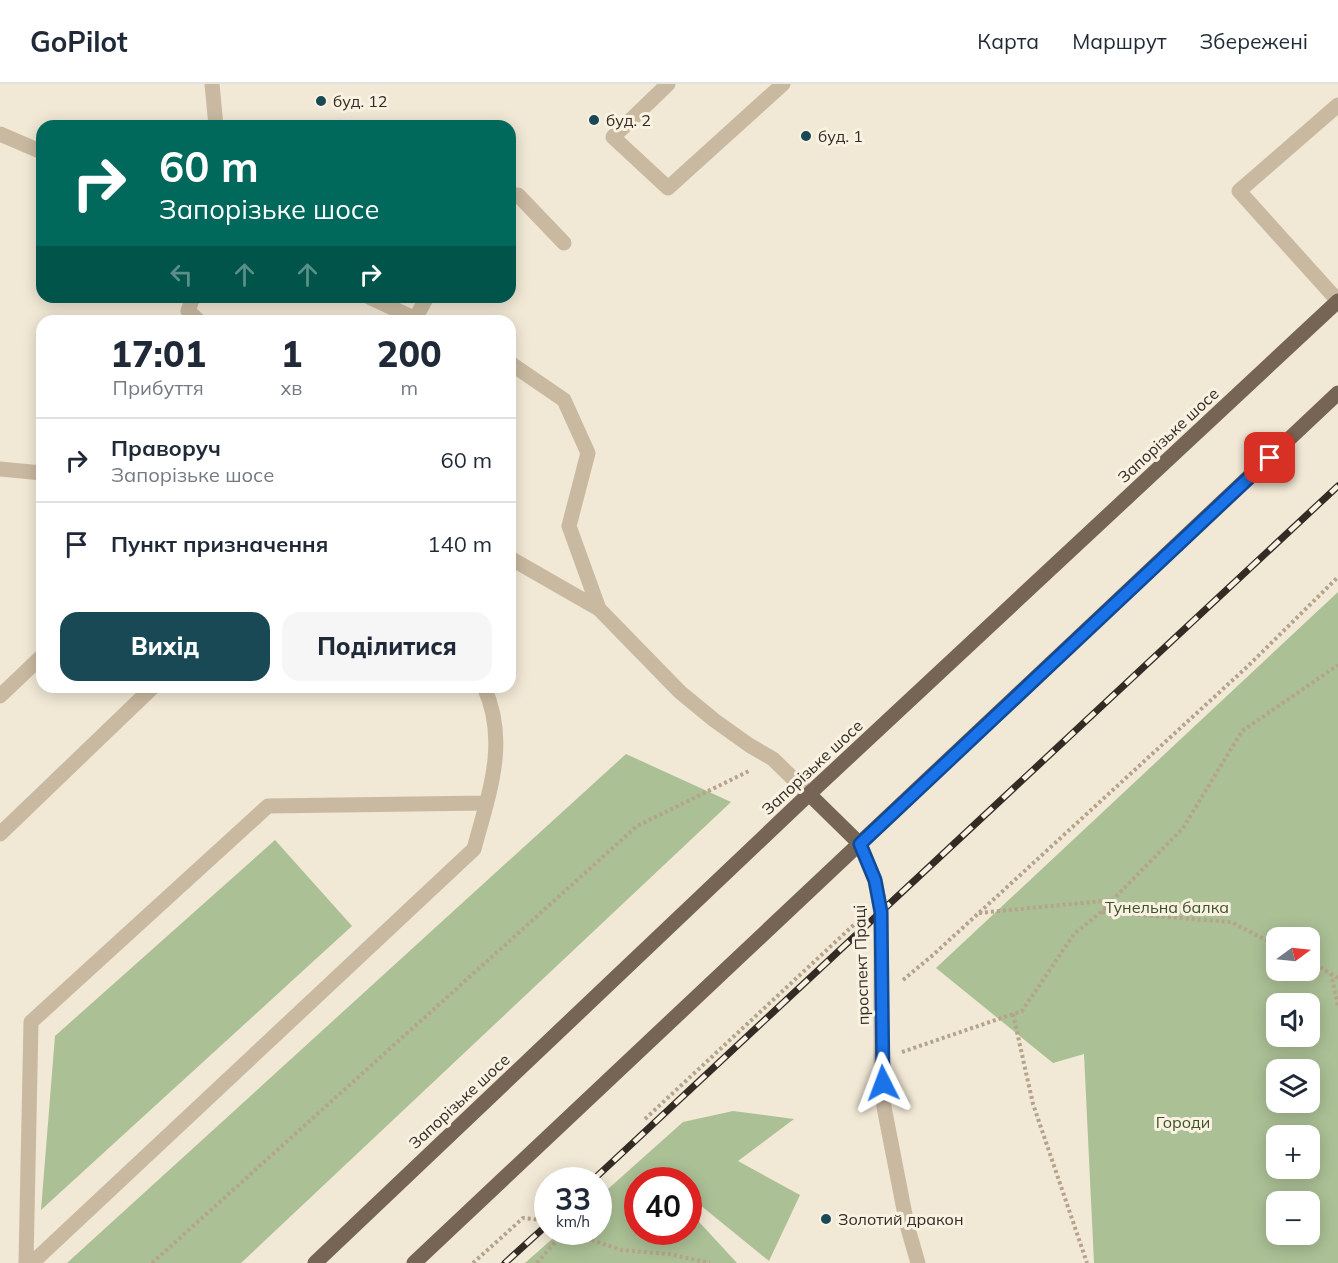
<!DOCTYPE html>
<html lang="uk">
<head>
<meta charset="utf-8">
<style>
  body { margin:0; font-family:Mulish,sans-serif; background:#f6f6f7; color:#1f2937; height:100vh; display:flex; flex-direction:column; font-size:22px; white-space:nowrap }
  * { box-sizing:border-box; margin:0 }
  p { font-size:20px; color:#747a83 }
  .icon { flex:none; width:33px; height:33px; fill:none; stroke:currentColor; stroke-width:2; stroke-linecap:round; stroke-linejoin:round }
  .map { position:relative; flex:1; overflow:hidden }
  .drawer { position:absolute; left:36px; top:231px; width:480px; height:378px; display:flex; flex-direction:column; background:#fff; border-radius:18px; box-shadow:0 3px 15px #0003 }
  .drawer>* { flex:none }
  .guide { position:absolute; left:36px; top:36px; width:480px; height:183px; border-radius:18px; box-shadow:0 3px 15px #0003; background:#00695c; color:#fff; overflow:hidden }
  .needle { width:39px; rotate:75deg }
  .fabs { position:absolute; left:1266px; top:843px; display:grid; gap:12px }
  .fabs a { display:grid; place-items:center; width:54px; height:54px; border-radius:12px; background:#fff; box-shadow:0 3px 15px #0003; font-size:30px }
  .speed { position:absolute; left:534px; top:1083px; display:flex; gap:12px; font-size:30px; font-weight:700; text-align:center }
  .speed>* { display:grid; place-content:center; width:78px; height:78px; border-radius:50%; background:#fff; box-shadow:0 3px 15px #0003; line-height:1 }
  .speed small { font-size:15px; font-weight:400 }
  .speed .limit { border:9px solid #d22; background:#fff; color:#111 }
  .pin { position:absolute; display:grid; place-items:center; width:51px; height:51px; color:#fff; margin:-26px; border-radius:12px; box-shadow:0 3px 9px #0006 }
  .me { position:absolute; width:66px; margin:-33px; rotate:357deg; stroke-linejoin:round; filter:drop-shadow(0 0 4px #0008) }
  .turn { display:flex; align-items:center; gap:21px; height:126px; padding:0 24px; font-size:27px }
  .turn .icon { width:78px; height:78px; stroke-width:2.5 }
  .turn b { display:block; font-size:42px; line-height:51px }
  .lanes { display:flex; align-items:center; height:57px; padding:0 24px; background:#0003; justify-content:center; gap:30px; direction:ltr }
  .lanes .off { opacity:.35 }
  .eta { display:flex; justify-content:space-evenly; align-items:center; height:102px; text-align:center }
  .eta b { font-size:36px; font-weight:800; line-height:42px }
  .cta { display:flex; gap:12px; margin-top:auto; padding:12px 24px }
  .cta a { flex:1; height:69px; border-radius:18px; background:#194955; color:#fff; font-size:24px; font-weight:800; line-height:69px; text-align:center }
  .cta a+a { background:#f6f6f7; color:#1f2937 }
  ul { padding:0; list-style:none }
  li { display:flex; align-items:center; gap:18px; height:84px; padding:0 24px; border-top:2px solid #e0e1e3 }
  li div { flex:1 }
  li b { display:block; font-size:22px }
  li em { font-style:normal }
  header { display:flex; align-items:center; gap:36px; box-sizing:border-box; height:84px; padding:0 30px; background:#fff; border-bottom:2px solid #e0e1e3 }
  header strong { font-size:28px }
  nav { display:flex; gap:33px; margin-inline-start:auto; font-size:21px }
  .map>svg:first-child { display:block }
</style>
</head>
<body>
<header>
<strong>GoPilot</strong>
<nav><a>Карта</a><a>Маршрут</a><a>Збережені</a></nav>
</header>
<div class="map">
<svg width="1338" height="1179" viewBox="0 0 1338 1179">
  <rect width="100%" height="100%" fill="#f1e8d5"/>
  <path fill="#abc095" fill-rule="evenodd" d="M1338,508V1179H1094L1084,970L1053,979L936,884ZM1276,854H1310V886H1276ZM1276,920H1310V952H1276ZM1276,986H1310V1018H1276ZM1276,1052H1310V1084H1276ZM1276,1118H1310V1150H1276Z
    M626,670L731,718L241,1179H67Z
    M275,756L352,842L41,1126L55,952Z
    M733,1027L794,1035L738,1077L800,1111L769,1177L689,1112L688,1096H638V1148H688L689,1127L737,1179H525L560,1148H598L599,1113L683,1038Z"/>
  <g fill="none" stroke-linecap="round" stroke-linejoin="round">
    <path stroke="#b5a38b" stroke-width="4" stroke-dasharray="3 3" stroke-linecap="butt" d="M1102,828L1231,838L1276,861
      M979,829L1112,816
      M1310,877L1338,894
      M1331,889L1338,922
      M903,896L933,871L1248,582L1338,493
      M1013,930L1033,1020L1087,1179
      M902,968L1022,927L1074,850L1101,828L1183,744L1242,647L1338,581
      M645,1035L859,836
      M569,1148L621,1166L669,1170L710,1179
      M152,1179L637,742L751,686
      M473,1179L523,1134L542,1136L548,1138
      M537,1179L564,1148"/>
    <path stroke="#c9b9a1" stroke-width="15" d="M212,0L216,42
      M668,0L613,53L668,104L783,0
      M0,50L42,68
      M510,111H518L564,159
      M193,213L188,227L199,237
      M369,213L420,237
      M1338,217L1239,107L1338,21
      M415,235L427,213
      M510,279L564,316L588,369L569,442L599,525
      M0,385L42,389
      M510,474L599,525L680,608L714,636L749,661L773,675L809,710
      M0,612L42,572
      M0,750L153,603
      M860,760L875,797L881,828V976L884,1023L907,1141L918,1179
      M26,1179L31,938L268,722L486,719
      M32,1179L474,765C489,709 509,658 484,603"/>
    <path stroke="#766454" stroke-width="15" d="M809,710L860,760
      M315,1179L809,710L1338,217
      M414,1179L1338,309"/>
    <g stroke="#332b24" stroke-width="7">
      <path id="rail" d="M593,1096L1338,402
        M505,1179L548,1140"/>
    </g>
    <use href="#rail" stroke="#f9f1e1" stroke-width="4.5" stroke-dasharray="14" stroke-linecap="butt"/>
  </g>
  <g fill="none" stroke-linecap="round" stroke-linejoin="round">
    <g stroke="#114b97" stroke-width="15">
      <path id="route" d="M883,999L881,828L875,796L860,760L1270,374"/>
    </g>
    <use href="#route" stroke="#1a73e8" stroke-width="10"/>
  </g>
  <g fill="#194955" stroke="#f9f1e1" stroke-width="2">
    <circle cx="321" cy="17" r="6"/>
    <circle cx="594" cy="36" r="6"/>
    <circle cx="806" cy="52" r="6"/>
    <circle cx="826" cy="1135" r="6"/>
  </g>
  <g text-anchor="middle" dominant-baseline="central" stroke-width="6" stroke-linejoin="round" paint-order="stroke">
    <g font-size="16" fill="#332b24" stroke="#f9f1e1" text-anchor="start">
      <text x="333" y="17">буд. 12</text>
      <text x="606" y="36">буд. 2</text>
      <text x="818" y="52">буд. 1</text>
      <text x="838" y="1135">Золотий дракон</text>
    </g>
    <g font-size="16" fill="#332b24" stroke="#f9f1e1">
      <text transform="translate(1168 351) rotate(-43)">Запорізьке шосе</text>
      <text transform="translate(812 683) rotate(-43)">Запорізьке шосе</text>
      <text transform="translate(861 881) rotate(-92)">проспект Праці</text>
      <text transform="translate(459 1017) rotate(-43)">Запорізьке шосе</text>
    </g>
    <g font-size="16" fill="#3c5227" stroke="#f9f1e1">
      <text x="1167" y="823">Тунельна балка</text>
      <text x="1183" y="1038">Городи</text>
    </g>
  </g>
</svg>
<div class="fabs">
<a><svg class="needle" viewBox="-14 -14 28 28"><path d="M0-13l5 13h-10z" fill="#e53935"/><path d="M0 13l5-13h-10z" fill="#747a83"/></svg></a>
<a><svg class="icon" aria-label="sound" viewBox="0 0 24 24"><path d="M4 9h4l5-4v14l-5-4H4zM17 9q2 3 0 6"/></svg></a>
<a><svg class="icon" aria-label="layers" viewBox="0 0 24 24"><path d="M12 4l9 5-9 5-9-5zM3 14l9 5 9-5"/></svg></a>
<a>+</a>
<a>−</a>
</div>
<div class="speed"><div>33<small>km/h</small></div><div class="limit">40</div></div>
<div class="pin" style="left:1270px;top:374px;background:#d93025"><svg class="icon" aria-label="arrive" viewBox="0 0 24 24"><path d="M6 21V4h12l-3 4 3 4H6"/></svg></div>
<svg class="me" style="left:883px;top:999px" viewBox="-20 -20 40 40"><path d="M0-17L14 15 0 8-14 15z" fill="#1a73e8" stroke="#fff" stroke-width="4"/></svg>
<div class="guide">
<div class="turn"><svg class="icon" aria-label="right" viewBox="0 0 24 24"><path d="M7 20v-9h11M14 6l5 5-5 5"/></svg><div><b>60 m</b>Запорізьке шосе</div></div>
<div class="lanes"><svg class="icon off" aria-label="left" viewBox="0 0 24 24"><path d="M17 20v-9H6M10 6l-5 5 5 5"/></svg><svg class="icon off" aria-label="ahead" viewBox="0 0 24 24"><path d="M12 20V5M6 11l6-6 6 6"/></svg><svg class="icon off" aria-label="ahead" viewBox="0 0 24 24"><path d="M12 20V5M6 11l6-6 6 6"/></svg><svg class="icon" aria-label="right" viewBox="0 0 24 24"><path d="M7 20v-9h11M14 6l5 5-5 5"/></svg></div>
</div>
<section class="drawer">
<div class="eta">
<div><b>17:01</b><p>Прибуття</p></div>
<div><b>1</b><p>хв</p></div>
<div><b>200</b><p>m</p></div>
</div>
<ul>
<li><svg class="icon" aria-label="right" viewBox="0 0 24 24"><path d="M7 20v-9h11M14 6l5 5-5 5"/></svg><div><b>Праворуч</b><p>Запорізьке шосе</p></div><em>60 m</em></li>
<li><svg class="icon" aria-label="arrive" viewBox="0 0 24 24"><path d="M6 21V4h12l-3 4 3 4H6"/></svg><div><b>Пункт призначення</b></div><em>140 m</em></li>
</ul>
<div class="cta"><a>Вихід</a><a>Поділитися</a></div>
</section>
</div>
</body>
</html>
